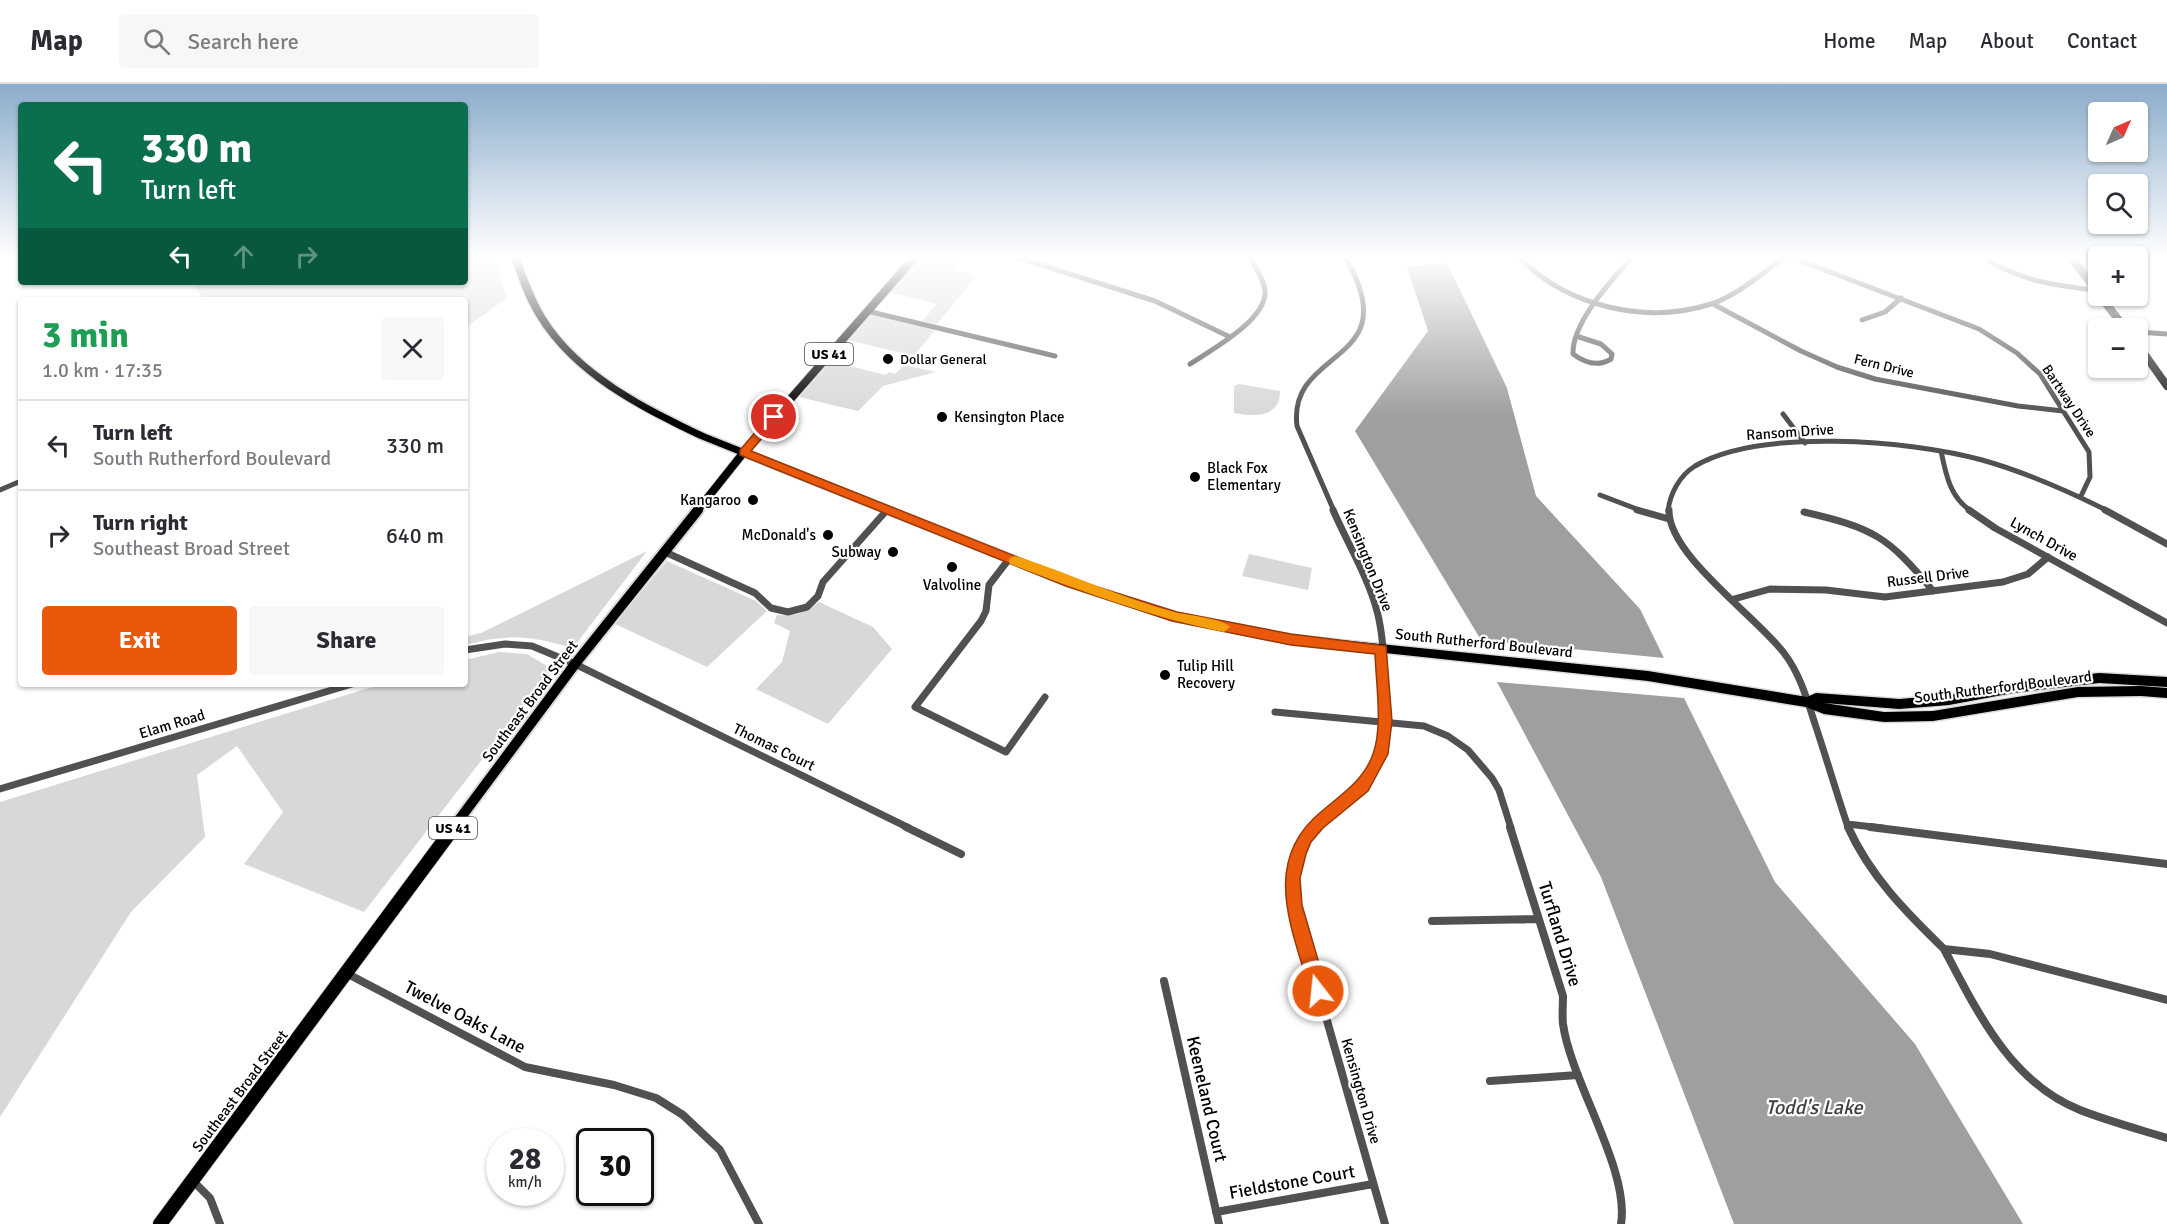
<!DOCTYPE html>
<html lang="en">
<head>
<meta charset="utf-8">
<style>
  body { margin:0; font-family:Signika,sans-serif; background:#f7f7f7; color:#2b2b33; height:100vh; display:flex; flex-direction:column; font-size:22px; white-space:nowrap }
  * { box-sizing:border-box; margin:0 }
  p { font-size:20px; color:#7c7c81 }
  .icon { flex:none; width:33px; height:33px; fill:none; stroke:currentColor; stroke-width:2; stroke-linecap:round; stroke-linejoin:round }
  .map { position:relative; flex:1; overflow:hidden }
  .side { position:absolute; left:18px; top:213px; width:450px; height:390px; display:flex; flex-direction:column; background:#fff; border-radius:6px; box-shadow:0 2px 4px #0004 }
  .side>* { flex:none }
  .hud { position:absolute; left:18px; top:18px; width:450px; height:183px; border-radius:6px; box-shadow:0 2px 4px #0004; background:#0b6e4f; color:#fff; overflow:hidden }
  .needle { width:39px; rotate:45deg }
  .buttons { position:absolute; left:2088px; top:18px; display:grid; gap:12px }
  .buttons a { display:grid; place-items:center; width:60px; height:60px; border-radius:6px; background:#fff; box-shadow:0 2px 4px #0004; font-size:30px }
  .speed { position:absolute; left:486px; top:1044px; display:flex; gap:12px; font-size:30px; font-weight:700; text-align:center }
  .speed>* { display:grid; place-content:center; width:78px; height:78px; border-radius:50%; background:#fff; box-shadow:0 2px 4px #0004; line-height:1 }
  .speed small { font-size:15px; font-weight:400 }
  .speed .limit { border:3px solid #111; border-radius:9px; background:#fff; color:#111 }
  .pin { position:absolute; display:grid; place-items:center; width:51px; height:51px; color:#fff; margin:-26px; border:3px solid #fff; border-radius:50%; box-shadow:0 2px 6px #0007 }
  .me { position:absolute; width:66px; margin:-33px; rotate:344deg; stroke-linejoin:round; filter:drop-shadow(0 0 4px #0008) }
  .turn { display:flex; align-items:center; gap:21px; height:126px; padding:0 24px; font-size:27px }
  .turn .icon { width:78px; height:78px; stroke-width:2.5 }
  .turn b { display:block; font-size:42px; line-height:51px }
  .lanes { display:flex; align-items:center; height:57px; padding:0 24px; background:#0003; justify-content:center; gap:30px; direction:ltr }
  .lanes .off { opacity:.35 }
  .round { display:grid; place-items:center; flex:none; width:63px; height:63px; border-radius:6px; background:#f7f7f7 }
  .headline { display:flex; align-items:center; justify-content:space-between; height:102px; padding:0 24px }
  h1 { font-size:36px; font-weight:800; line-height:45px; color:#1e9e55 }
  .action { display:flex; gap:12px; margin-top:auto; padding:12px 24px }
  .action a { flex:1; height:69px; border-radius:6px; background:#ea580c; color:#fff; font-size:24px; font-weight:800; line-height:69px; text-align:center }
  .action a+a { background:#f7f7f7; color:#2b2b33 }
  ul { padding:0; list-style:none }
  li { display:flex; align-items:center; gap:18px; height:90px; padding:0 24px; border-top:2px solid #e1e1e2 }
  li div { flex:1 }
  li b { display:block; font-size:22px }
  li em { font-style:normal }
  header { display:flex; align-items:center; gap:36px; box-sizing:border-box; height:84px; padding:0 30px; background:#fff; border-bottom:2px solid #e1e1e2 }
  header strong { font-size:28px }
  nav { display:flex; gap:33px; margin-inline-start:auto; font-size:21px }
  .search { width:420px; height:54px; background:#f7f7f7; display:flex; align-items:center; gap:15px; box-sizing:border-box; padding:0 21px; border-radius:6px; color:#7c7c81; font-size:22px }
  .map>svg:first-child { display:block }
</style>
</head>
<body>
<header>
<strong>Map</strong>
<div class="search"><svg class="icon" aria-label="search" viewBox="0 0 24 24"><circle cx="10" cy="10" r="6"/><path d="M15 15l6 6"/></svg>Search here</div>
<nav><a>Home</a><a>Map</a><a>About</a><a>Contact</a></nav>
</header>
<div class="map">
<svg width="2167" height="1140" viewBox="0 0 2167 1140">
  <rect width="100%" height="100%" fill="#fff"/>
  <path fill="#d8d8d8" d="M465,173H495L507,214L465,244V216H204L191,198H244L257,202L306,198H465Z
    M920,173H963L953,185L977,191L937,240L922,237L937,220L890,208Z
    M870,230L935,246L914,272L848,256Z
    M830,277L886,291L889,288L895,290L904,281L936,288L883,302L858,327L799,313Z
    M1239,300L1280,307C1280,334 1254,333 1234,329V302Z
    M647,467L573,564C529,552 509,549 465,561V553L481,549Z
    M1249,470L1312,484L1308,506L1242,492Z
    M667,477L756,517L767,527L707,583L615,540Z
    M819,518L873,543L892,565L828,640L756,605L782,578L790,547L774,539L777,531C795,533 805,529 819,518Z
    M499,568L527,570L552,585L364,828L244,780L283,728L237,662L197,691L205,753L131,828L0,1033V718L382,600H465V576Z"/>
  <path fill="#9f9f9f" d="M1447,179L1507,304L1536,412L1640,525L1664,574L1481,556L1355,347L1428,247L1407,183Z
    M1497,598L1684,614L1775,798L1915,960L2023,1140H1734L1601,793Z"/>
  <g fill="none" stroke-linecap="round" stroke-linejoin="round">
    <g stroke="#dbdbdb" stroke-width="10">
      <path id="primary-far2" d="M697,427L744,368L915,173"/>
    </g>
    <g stroke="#dbdbdb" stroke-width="14">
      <path id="primary-far1" d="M453,744L575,580L698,426"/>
    </g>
    <g stroke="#dbdbdb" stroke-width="16">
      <path id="primary" d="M160,1140L454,743"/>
    </g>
    <g stroke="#dbdbdb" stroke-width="3">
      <path id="trunk" d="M511,173H519C527,193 534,214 545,232C580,289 647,322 706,350L1075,496L1176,529L1291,551L1648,587L1807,613L1816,609L1899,615L1949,611L2013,599L2099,589L2167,593V603L2099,599L2013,609L1949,621L1899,625L1824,619L1884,628L1933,627L2078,603L2141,602L2167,604V614L2141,612L2078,613L1933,637L1884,638L1824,630L1806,623L1648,597L1291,559L1176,537L1067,502L698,354C638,325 572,292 536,232C525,214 518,193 511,173Z"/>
    </g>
    <path stroke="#515151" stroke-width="5" d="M1016,173L1155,217L1230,253
      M1519,173C1566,222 1645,241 1711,220C1738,211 1762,189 1785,173
      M1791,173L1979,245L2017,269L2040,290L2089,368L2090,393L2081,412
      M1983,173C2018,196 2055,202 2096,206
      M1713,220L1801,267L1837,283L1875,295L2018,322L2063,327
      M867,227L1055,272
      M1862,236L1885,228L1901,214
      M2138,248L2167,250
      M1576,252L1601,260L1612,270L1611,275C1598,283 1585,279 1573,270C1572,238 1612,196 1632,173
      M1190,280C1211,266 1267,236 1265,207C1264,195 1256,184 1250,173
      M1783,330L1805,359
      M1941,367C1946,391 1950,413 1971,427
      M0,406L21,397
      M1600,411L1642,427
      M1334,427L1297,342C1287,262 1409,282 1345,173
      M1668,427C1670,410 1679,392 1695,382C1759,344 1911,356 1982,376C2025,388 2068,407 2108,427"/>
    <path stroke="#515151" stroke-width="7" d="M1637,426L1669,435
      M1669,426C1668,471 1757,533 1784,569C1800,590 1807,615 1815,640C1826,673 1836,707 1847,740
      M1969,426L1995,444L2167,539
      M2105,426L2167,460
      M1804,428C1873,444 1888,452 1933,507
      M665,468L755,509L771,524L788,528L807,523L818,512L823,498L887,426
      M1009,475L989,501L986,527L981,537L915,623L1006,668L1045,613
      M1734,515L1770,505L1826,506L1885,513L2003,498L2028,490L2048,473
      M465,566L505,560L532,562L575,580L909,744
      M1275,628L1424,642L1448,652L1468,666L1492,694L1499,706L1511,744
      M0,705L352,600
      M1315,744C1333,726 1359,712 1371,690C1390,657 1387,564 1377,527C1368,493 1347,458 1333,426
      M1849,744L1847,740L1882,744"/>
    <path stroke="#515151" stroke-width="8" d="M906,743L961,770
      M1317,743C1296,767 1293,790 1294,821L1385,1140
      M1510,743L1563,912C1563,921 1562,931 1563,940C1571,998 1630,1086 1621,1140
      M1848,743C1870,792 1906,828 1944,865
      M1870,743L2167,780
      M1432,837L1537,835
      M346,889L525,983L614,1001L656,1014L683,1031L720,1066L759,1140
      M1164,897L1219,1140
      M2167,916L1990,870L1944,865C1977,927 2010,998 2080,1026C2108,1037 2138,1045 2167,1054
      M1490,997L1578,991
      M192,1096L210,1114L220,1140
      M1216,1128L1373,1100"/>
    <path stroke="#1e1e1e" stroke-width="8" d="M2071,173L2098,209
      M2100,212L2125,244
      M2138,261L2167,302"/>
    <use href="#primary-far2" stroke="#000" stroke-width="8"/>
    <use href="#primary-far1" stroke="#000" stroke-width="10"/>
    <use href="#primary" stroke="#000" stroke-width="14"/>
    <use href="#trunk" fill="#000" fill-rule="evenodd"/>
  </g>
  <linearGradient id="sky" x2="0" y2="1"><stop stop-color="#8baccb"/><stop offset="0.52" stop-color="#fff"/><stop offset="1" stop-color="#fff" stop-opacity="0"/></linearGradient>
  <rect width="2167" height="333" fill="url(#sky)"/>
  <path fill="#ea580c" stroke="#983908" stroke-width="1.5" d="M774,330L780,333L751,367L1075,496L1177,528L1291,550L1386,562L1392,637L1388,670L1368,707L1323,744L1311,758L1306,770L1300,794L1302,821L1327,907L1324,913L1318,915L1312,913L1310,907C1292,844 1260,777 1322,727C1342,710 1364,696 1373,670C1383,643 1376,599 1375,570L1291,561L1172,537L1066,502L740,371V366L770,331Z"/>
  <path fill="#f59e0b" d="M1015,472C1070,489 1122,515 1178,529C1189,531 1224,535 1230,543L1224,548C1150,533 1081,507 1010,480L1009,477L1010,474Z"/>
  <g fill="#000" stroke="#fff" stroke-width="2">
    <circle cx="888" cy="275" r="6"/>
    <circle cx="942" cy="333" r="6"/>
    <circle cx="1195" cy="393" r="6"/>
    <circle cx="753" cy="416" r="6"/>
    <circle cx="828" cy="451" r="6"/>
    <circle cx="893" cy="468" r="6"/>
    <circle cx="952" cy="483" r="6"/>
    <circle cx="1165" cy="591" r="6"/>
  </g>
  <g text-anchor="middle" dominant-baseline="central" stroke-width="4.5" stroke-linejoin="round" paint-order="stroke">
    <g fill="#fff" stroke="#4c4c4c" stroke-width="1.5">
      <rect x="805" y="259" width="48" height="22" rx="4.5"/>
      <rect x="429" y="733" width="48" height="22" rx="4.5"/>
    </g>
    <g font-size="14" font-weight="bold" fill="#000">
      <text x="829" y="270">US 41</text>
      <text x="453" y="744">US 41</text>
    </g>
    <g font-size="14" fill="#000" stroke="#fff" text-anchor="start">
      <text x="900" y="275">Dollar General</text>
    </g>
    <g font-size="14" fill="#000" stroke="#fff">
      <text transform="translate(1884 282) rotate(14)">Fern Drive</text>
      <text transform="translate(2069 317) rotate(56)">Bartway Drive</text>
    </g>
    <g font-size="15" fill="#000" stroke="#fff" text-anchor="start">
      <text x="954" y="333">Kensington Place</text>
      <text x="1207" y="384">Black Fox<tspan x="1207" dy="17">Elementary</tspan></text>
      <text x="741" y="416" text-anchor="end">Kangaroo</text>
      <text x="816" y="451" text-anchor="end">McDonald's</text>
      <text x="881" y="468" text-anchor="end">Subway</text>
      <text x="952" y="501" text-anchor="middle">Valvoline</text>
      <text x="1177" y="582">Tulip Hill<tspan x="1177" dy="17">Recovery</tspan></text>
    </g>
    <g font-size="15" fill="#000" stroke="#fff">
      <text transform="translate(1790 348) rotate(-4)">Ransom Drive</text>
      <text transform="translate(2044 455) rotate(29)">Lynch Drive</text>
      <text transform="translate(1368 476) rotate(68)">Kensington Drive</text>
      <text transform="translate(1928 493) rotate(-7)">Russell Drive</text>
      <text transform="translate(1484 559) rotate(6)">South Rutherford Boulevard</text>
      <text transform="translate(2003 603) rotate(-7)">South Rutherford Boulevard</text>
      <text transform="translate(530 617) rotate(-53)">Southeast Broad Street</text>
      <text transform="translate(172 640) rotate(-17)">Elam Road</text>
      <text transform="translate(774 663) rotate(26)">Thomas Court</text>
      <text transform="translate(240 1007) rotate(-53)">Southeast Broad Street</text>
      <text transform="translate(1361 1007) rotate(74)">Kensington Drive</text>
    </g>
    <g font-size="18" fill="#000" stroke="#fff">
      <text transform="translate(1560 850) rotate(73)">Turfland Drive</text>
      <text transform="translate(465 933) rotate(28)">Twelve Oaks Lane</text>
      <text transform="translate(1207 1015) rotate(77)">Keeneland Court</text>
      <text transform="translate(1292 1098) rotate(-10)">Fieldstone Court</text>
    </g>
    <g font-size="20" font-style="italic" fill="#404040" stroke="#fff">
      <text x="1814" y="1023">Todd's Lake</text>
    </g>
  </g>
</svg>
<div class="buttons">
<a><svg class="needle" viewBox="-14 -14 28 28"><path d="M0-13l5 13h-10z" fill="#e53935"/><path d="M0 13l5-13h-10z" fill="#7c7c81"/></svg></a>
<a><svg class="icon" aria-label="search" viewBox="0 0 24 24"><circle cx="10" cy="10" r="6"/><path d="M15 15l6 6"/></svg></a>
<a>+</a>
<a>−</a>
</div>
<div class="speed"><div>28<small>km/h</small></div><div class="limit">30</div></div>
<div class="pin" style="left:774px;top:333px;background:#d93025"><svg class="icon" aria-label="arrive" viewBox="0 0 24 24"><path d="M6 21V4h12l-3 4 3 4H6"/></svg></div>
<svg class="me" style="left:1318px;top:907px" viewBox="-20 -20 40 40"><circle r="17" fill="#ea580c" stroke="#fff" stroke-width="3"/><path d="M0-11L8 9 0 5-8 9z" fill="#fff"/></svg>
<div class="hud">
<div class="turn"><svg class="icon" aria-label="left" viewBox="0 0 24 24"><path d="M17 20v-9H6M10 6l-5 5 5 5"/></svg><div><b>330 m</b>Turn left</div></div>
<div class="lanes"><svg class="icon" aria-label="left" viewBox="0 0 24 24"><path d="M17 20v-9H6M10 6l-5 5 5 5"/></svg><svg class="icon off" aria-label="ahead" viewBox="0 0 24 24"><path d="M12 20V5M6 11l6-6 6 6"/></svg><svg class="icon off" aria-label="right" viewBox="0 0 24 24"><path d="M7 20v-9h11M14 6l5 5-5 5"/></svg></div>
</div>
<section class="side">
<div class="headline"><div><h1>3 min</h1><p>1.0 km · 17:35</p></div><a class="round"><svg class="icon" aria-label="close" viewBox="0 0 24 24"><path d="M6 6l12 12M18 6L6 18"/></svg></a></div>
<ul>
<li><svg class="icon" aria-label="left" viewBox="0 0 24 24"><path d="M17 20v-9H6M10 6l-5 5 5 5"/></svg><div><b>Turn left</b><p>South Rutherford Boulevard</p></div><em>330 m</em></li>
<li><svg class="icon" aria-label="right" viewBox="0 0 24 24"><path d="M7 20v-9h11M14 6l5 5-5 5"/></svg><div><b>Turn right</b><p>Southeast Broad Street</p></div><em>640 m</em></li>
</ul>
<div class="action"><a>Exit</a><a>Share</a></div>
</section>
</div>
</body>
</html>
